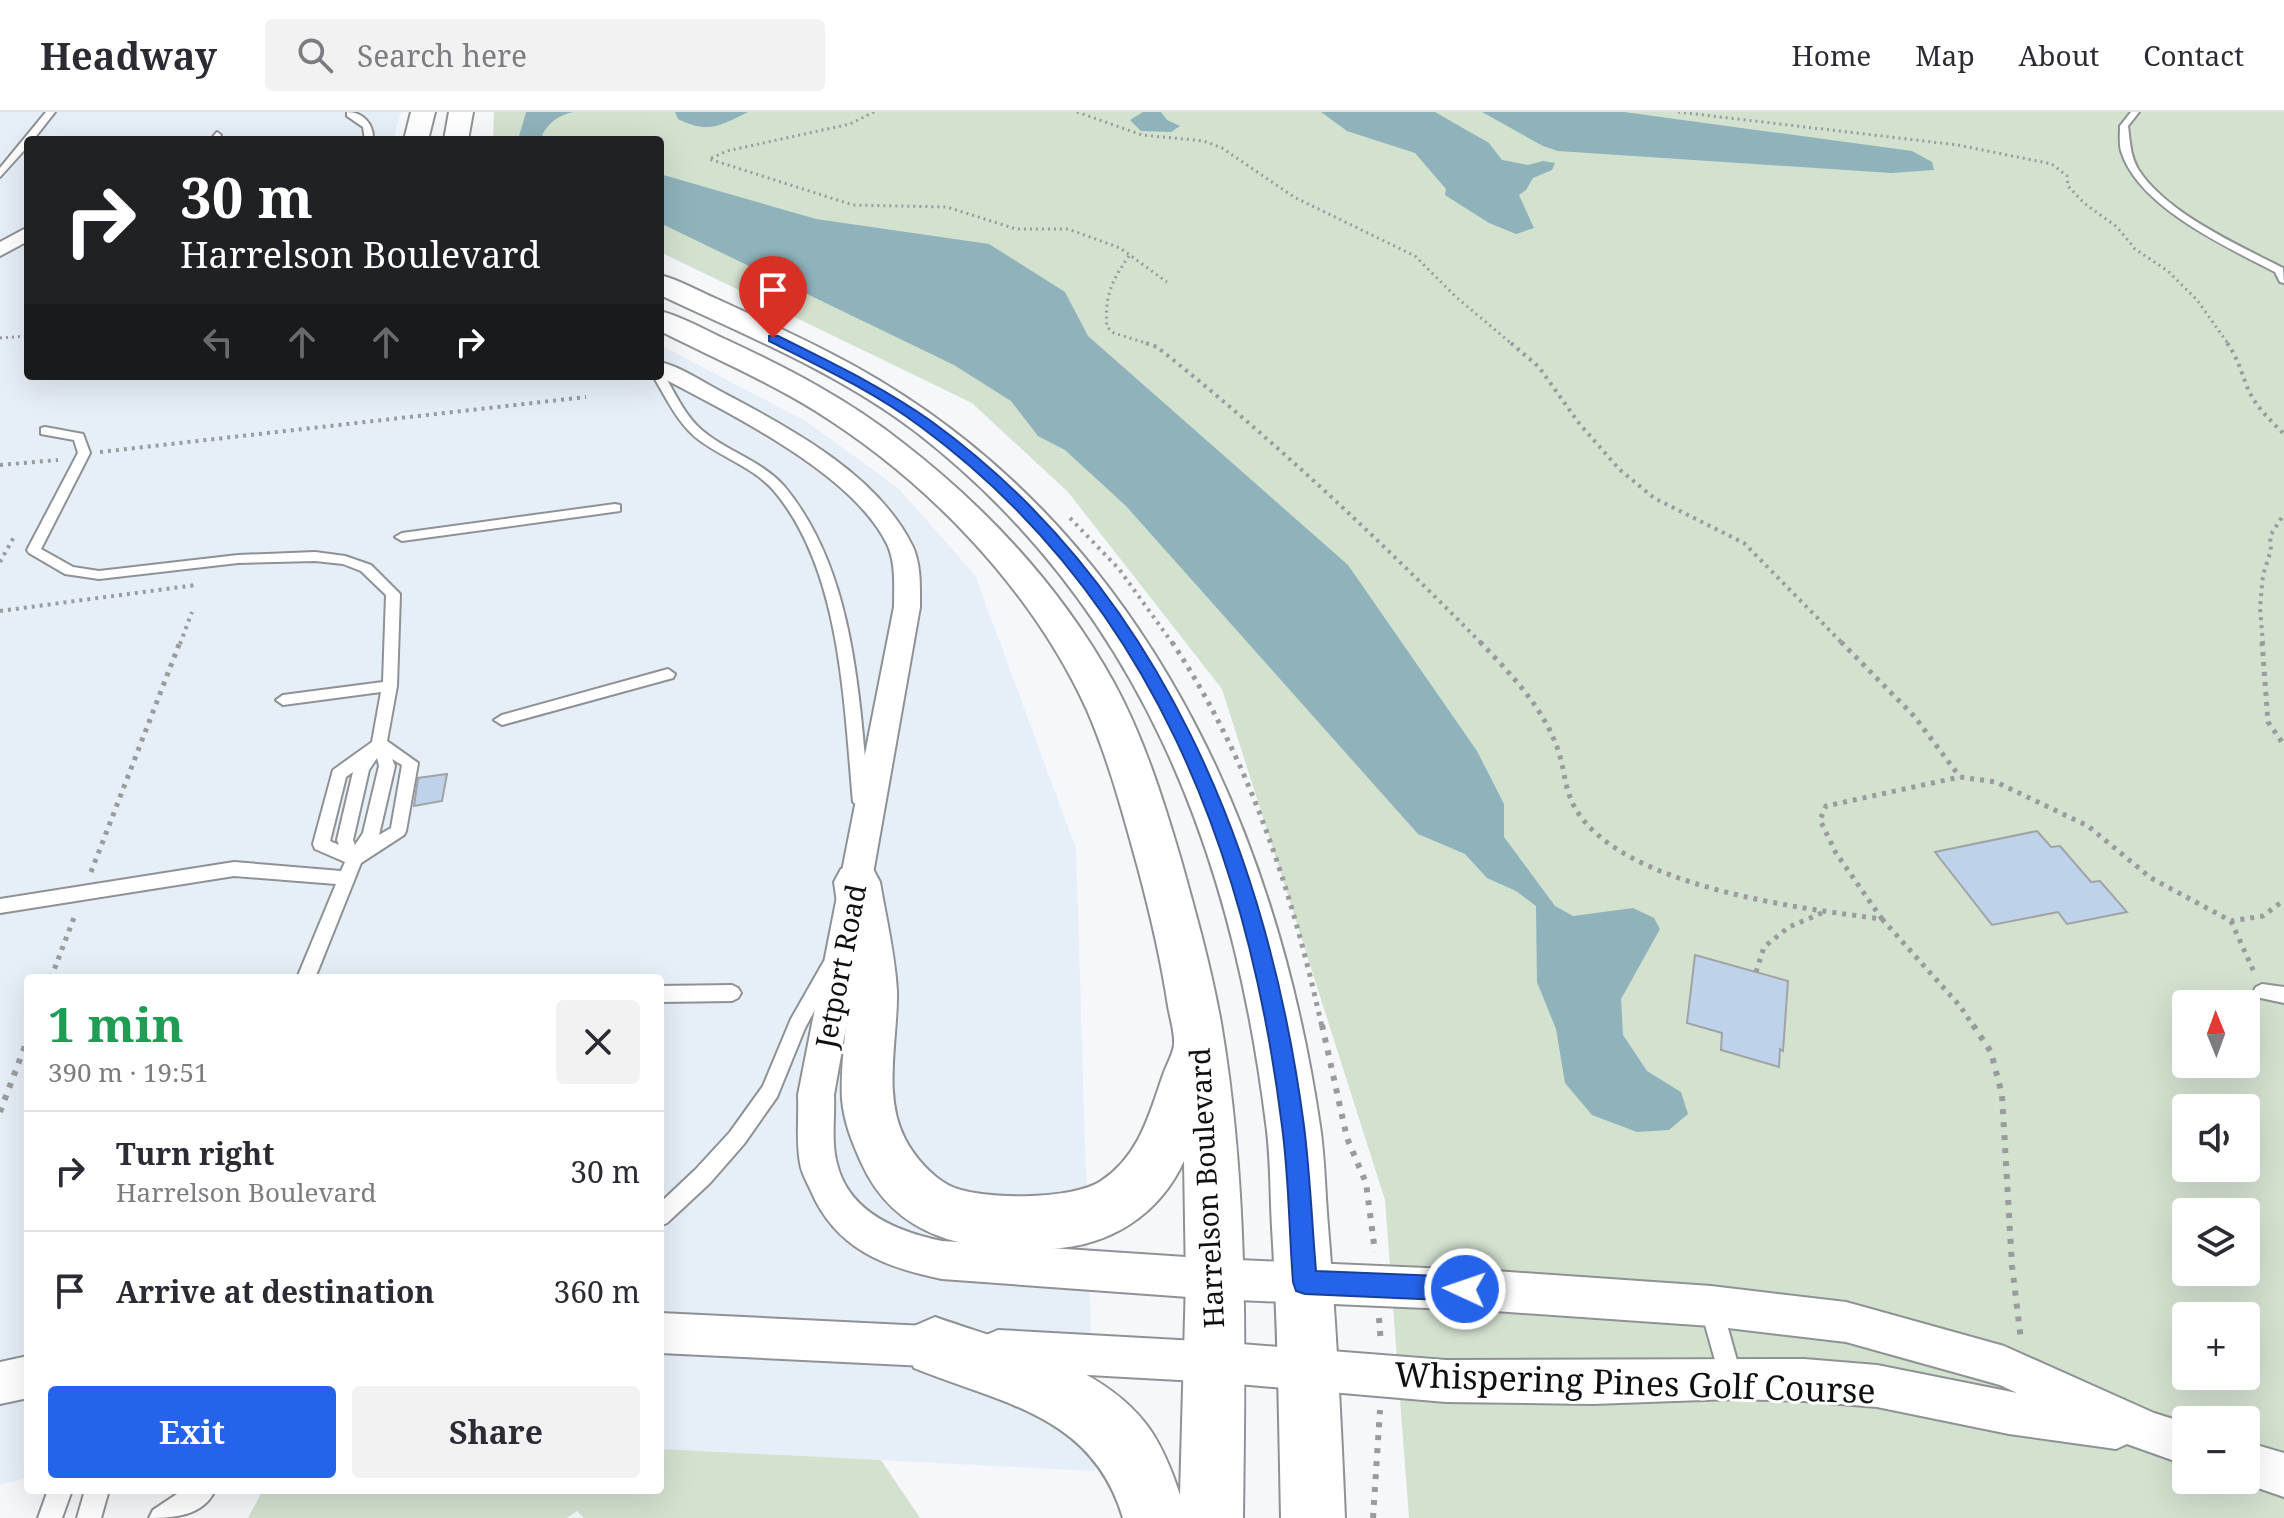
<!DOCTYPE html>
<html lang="en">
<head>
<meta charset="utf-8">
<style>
  body { margin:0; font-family:"Noto Serif",serif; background:#f2f2f3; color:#2b2b33; height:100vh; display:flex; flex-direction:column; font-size:30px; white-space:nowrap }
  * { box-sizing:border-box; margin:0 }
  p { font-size:26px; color:#7c7c81 }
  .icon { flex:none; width:44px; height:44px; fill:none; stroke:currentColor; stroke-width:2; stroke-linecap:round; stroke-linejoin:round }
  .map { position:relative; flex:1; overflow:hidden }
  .sheet { position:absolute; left:24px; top:862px; width:640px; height:520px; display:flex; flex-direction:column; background:#fff; border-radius:8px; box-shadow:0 8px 32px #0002 }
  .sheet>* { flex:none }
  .top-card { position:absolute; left:24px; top:24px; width:640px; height:244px; border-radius:8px; box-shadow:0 8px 32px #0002; background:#202124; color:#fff; overflow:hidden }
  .needle { width:52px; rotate:359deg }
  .buttons { position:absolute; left:2172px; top:878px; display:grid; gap:16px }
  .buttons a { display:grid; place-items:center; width:88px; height:88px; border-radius:8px; background:#fff; box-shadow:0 8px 32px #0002; font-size:40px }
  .pin { position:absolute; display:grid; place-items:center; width:68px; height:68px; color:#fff; margin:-82px -34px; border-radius:50% 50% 50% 0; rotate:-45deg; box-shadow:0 0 8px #0007 }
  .pin .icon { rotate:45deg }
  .me { position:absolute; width:88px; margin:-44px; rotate:273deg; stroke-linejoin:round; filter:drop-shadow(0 0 6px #0008) }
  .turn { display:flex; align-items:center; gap:28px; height:168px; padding:0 24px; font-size:36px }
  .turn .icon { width:104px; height:104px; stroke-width:2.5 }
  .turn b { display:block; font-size:56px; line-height:68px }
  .lanes { display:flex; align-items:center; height:76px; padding:0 24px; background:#0003; justify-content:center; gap:40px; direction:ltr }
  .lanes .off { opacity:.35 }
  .round { display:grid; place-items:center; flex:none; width:84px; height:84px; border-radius:8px; background:#f2f2f3 }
  .summary { display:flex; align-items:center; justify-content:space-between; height:136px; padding:0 24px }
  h1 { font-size:48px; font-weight:700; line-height:60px; color:#1e9e55 }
  .action { display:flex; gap:16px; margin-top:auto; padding:16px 24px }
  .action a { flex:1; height:92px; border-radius:8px; background:#2563eb; color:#fff; font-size:32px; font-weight:700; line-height:92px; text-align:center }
  .action a+a { background:#f2f2f3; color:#2b2b33 }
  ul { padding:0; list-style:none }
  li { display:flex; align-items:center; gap:24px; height:120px; padding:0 24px; border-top:2px solid #e1e1e2 }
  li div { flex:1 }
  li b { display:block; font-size:30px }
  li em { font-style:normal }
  header { display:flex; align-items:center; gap:48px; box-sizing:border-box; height:112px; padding:0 40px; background:#fff; border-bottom:2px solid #e1e1e2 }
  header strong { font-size:38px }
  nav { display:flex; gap:44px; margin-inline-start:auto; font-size:28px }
  .search { width:560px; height:72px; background:#f2f2f3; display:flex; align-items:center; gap:20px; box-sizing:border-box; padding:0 28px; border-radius:8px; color:#7c7c81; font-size:30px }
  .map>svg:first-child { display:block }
</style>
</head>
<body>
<header>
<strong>Headway</strong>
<div class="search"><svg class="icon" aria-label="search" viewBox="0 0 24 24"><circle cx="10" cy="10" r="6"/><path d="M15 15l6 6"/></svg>Search here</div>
<nav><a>Home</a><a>Map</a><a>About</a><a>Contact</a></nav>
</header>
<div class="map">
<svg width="2284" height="1406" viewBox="0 0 2284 1406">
  <rect width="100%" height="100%" fill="#f5f7fa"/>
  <path fill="#e6eef7" d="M0,0H401L393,28H28V264H660V233L804,308L898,376L975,463L1076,737L1095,1359L660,1337V866H28V1366L0,1372Z"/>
  <path fill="#d3e1cf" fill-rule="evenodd" d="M494,0H2284V1406H1409L1385,1088L1222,577L1068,380L972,291L660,140V28H493ZM2186,892H2246V952H2186ZM2186,996H2246V1056H2186ZM2186,1100H2246V1160H2186ZM2186,1204H2246V1264H2186ZM2186,1308H2246V1368H2186Z
    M660,1337L881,1348L920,1406H584L577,1399L567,1406H248L263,1378H660Z"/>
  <path fill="#8fb2bb" d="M526,0H573C558,4 550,9 542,23L548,28H518Z
    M675,0H748C720,14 708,22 678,7Z
    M1143,0H1161L1167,8L1180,14L1171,20L1141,19L1130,8Z
    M1321,0H1435L1489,31L1502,48L1528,53L1543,49L1555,51L1552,58L1533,66L1526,78L1519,83L1534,116L1516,122L1489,111L1445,83L1446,77L1415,41L1347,19Z
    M1482,0H1624L1912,39L1932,50L1934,58L1891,61L1558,39L1543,34Z
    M660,62L816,107L989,132L1065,180L1088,224L1348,453L1477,639L1504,692V725L1555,794L1573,804L1633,796L1654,806L1660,817L1621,887L1623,923L1647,959L1681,980L1688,1002L1669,1018L1637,1020L1592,1003L1565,971L1556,917L1537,870L1536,794L1516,779L1487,766L1465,742L1418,722L1126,394L1065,338L1038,324L1011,289L954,253L660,111Z"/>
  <path fill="#bed3ea" stroke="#a0a3a5" stroke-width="2" d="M447,662L442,689L414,694L418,666Z
    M2037,719L2051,735L2060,734L2091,770L2100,769L2127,800L2067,812L2058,800L1992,813L1935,740Z
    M1695,843L1788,869L1783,939L1780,937L1779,955L1721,938L1722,921L1687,911Z"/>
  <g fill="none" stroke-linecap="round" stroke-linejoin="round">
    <g stroke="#8f9294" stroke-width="4">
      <path id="lane" d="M46,0H55L33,28H28V34L0,65V56Z
        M347,0C363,0 374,12 373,28H365L363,15L347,4Z
        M2131,0H2139L2128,14C2130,29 2130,43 2138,57C2166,101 2238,133 2283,156L2284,171L2280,170L2275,160C2227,135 2138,95 2121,39C2119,31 2120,22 2120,14Z
        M217,20L221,23L218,28H210Z
        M660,261L665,264C677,285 687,308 708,323C732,341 764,351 784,374C855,459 859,585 869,690L867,694L861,696L853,690C844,591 841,459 775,380C755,356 723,346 699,328C678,312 667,287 653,264H660Z
        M45,315L83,322L90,341L41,437L73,455L99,459L238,443L315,440L345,444L371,453L400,482L397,574L387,629L418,651L406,719L404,723L361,751L315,866H297L336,772L234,764L0,801V787L234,750L341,759L345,750L315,737L313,732L333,658L372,630L381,580L283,593L276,588L283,583L383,570L386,483L361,459L343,452L315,449L238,451L99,467L65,462L29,441L27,438L78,341L74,328L41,322V316ZM377,646L379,654L363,721L355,733L353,728L369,658ZM392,647L402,653L391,716L379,723L395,654ZM353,660L337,728L339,733L330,729L346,665Z
        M615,392L620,393V399L402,429L395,425L402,421Z
        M668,557L675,562L673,566L502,613L494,608L502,603Z
        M830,847L836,849L839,854L805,916L777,985L744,1032L710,1071L667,1111L660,1114V1091L696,1057L730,1020L763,974L791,907L824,849Z
        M2262,872L2284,875V891L2256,885L2253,880L2256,875Z
        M732,873L738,876L741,881L738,886L732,889L660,890V874Z
        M1711,1184L1718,1188L1722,1195L1742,1266L1739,1274L1731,1277L1723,1274L1720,1266L1700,1195L1704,1188Z
        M48,1378H72L62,1406H38Z
        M85,1378H109L101,1406H77Z
        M183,1378H215C204,1404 173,1406 149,1406L153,1398Z"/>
    </g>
    <g stroke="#8f9294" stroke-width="4">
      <path id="street" d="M28,115V129L0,144V130Z
        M660,250C681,255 701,269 720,279C789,316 877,361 913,435C921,453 920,475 920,495L834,983C835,1005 831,1031 837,1052C849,1101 898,1120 942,1129L1216,1147L1495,1159L1711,1174L1846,1190L2004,1234L2154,1301L2186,1311V1353L2127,1332L2116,1337L2009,1322L1877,1295L1804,1289L1731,1287L1593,1292L1446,1290L1215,1270L998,1258L984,1252L978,1238L984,1224L998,1218L1215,1230L1446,1248L1804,1247L1877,1253L2017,1281L2000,1273L1846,1230L1711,1214L1495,1199L1216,1187L942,1167C884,1155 836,1137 811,1079C807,1070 801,1060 800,1051C796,1029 799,1005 798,983L894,495C894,475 896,453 888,434C854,361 728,301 659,264Z
        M660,1201L946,1215L960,1221L966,1235L960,1249L946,1255L660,1241Z
        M28,1244V1286L0,1292V1250Z
        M2246,1330L2284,1341V1385L2235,1368H2246Z"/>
    </g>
    <g stroke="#8f9294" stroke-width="4">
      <path id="secondary" d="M411,0H435L428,28H404Z
        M449,0H473L468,28H444Z
        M660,163C680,168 698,179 717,187C754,204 791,221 828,240C1126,391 1273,695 1320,1014C1325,1047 1325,1081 1328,1114C1336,1211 1341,1308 1345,1406H1281C1279,1309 1278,1212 1272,1115C1270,1081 1271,1046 1266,1011C1232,739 1139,493 916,320C839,261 747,224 660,183Z
        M660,199C683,205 705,218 727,228C789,257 849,288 903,331C987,396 1062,477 1114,571C1144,626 1163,687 1181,748C1196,802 1211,855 1221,911C1249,1075 1245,1241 1243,1406H1123C1092,1302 1002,1292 914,1256L905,1235L914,1214L935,1205C1005,1230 1098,1250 1146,1312C1162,1333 1172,1359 1180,1383L1186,1169L1184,1049C1159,1103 1110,1134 1050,1137C972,1140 896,1129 861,1050C852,1030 844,1010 842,987C840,951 848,914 847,878C847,842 839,806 834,770L841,757L857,752L873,757L880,770C886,806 895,842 897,879C898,926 882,983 905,1027C914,1044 930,1063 948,1073C977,1089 1074,1088 1101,1069C1139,1044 1149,1003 1163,963C1166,954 1173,942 1174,933C1175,921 1170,906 1168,894C1161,847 1150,801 1138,756C1123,702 1109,649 1087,598C1032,477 927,368 814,298C765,268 712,245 660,219Z"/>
    </g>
    <path stroke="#999b9d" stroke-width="3" stroke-dasharray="2 4" stroke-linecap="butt" d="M874,0L850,12L727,39L709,47L853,93L947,95L1016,117H1068L1120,136L1167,170
      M1077,0L1142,23L1204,29L1222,36L1294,85L1415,144L1455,184L1513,233
      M1678,0L1958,33L2052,52L2067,64L2068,74L2084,91L2117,115L2135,137L2168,159L2197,188L2229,233
      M1129,144C1112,168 1104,185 1107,215L1114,221L1152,233
      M0,226L28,224"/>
    <path stroke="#999b9d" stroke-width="4" stroke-dasharray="3 5" stroke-linecap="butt" d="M1146,231L1157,235C1272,326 1379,427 1482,532
      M1511,231L1539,255L1578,310L1619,357L1654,386L1744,431L1843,532
      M2227,231C2237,245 2240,256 2246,272C2253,292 2269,307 2284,322
      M100,340L586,285
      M0,353L58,348
      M1070,406L1119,457L1173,532
      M0,450L15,423
      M0,499L196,473
      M180,532L192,500
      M2263,532L2260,496L2263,463L2271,438L2270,424L2284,402"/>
    <path stroke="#999b9d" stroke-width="5" stroke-dasharray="4 6" stroke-linecap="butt" d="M1172,530C1251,650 1291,776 1322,915
      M1480,530C1509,560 1544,596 1558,638C1565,658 1564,676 1575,696C1621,775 1798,796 1882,807L1836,741L1820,708L1826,694L1960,665L1996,670L2088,714L2151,766L2231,809L2263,804L2284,788
      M1841,530L1914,604L1960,665
      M2262,530L2268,610L2284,633
      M91,760L180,530
      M1882,807L1960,894L1974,915
      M2231,809L2254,860
      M1756,860L1764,835L1789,815L1824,800
      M51,866L75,803"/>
    <path stroke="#999b9d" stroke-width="6" stroke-dasharray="5 8" stroke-linecap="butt" d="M1322,913L1347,1026L1366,1071L1375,1140
      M1973,913L1991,940L2002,983L2012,1154L2021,1228
      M0,1000L28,926
      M1379,1206L1381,1232
      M1373,1406L1380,1298"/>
    <use href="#lane" fill="#fff" fill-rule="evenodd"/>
    <use href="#street" fill="#fff" fill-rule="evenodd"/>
    <use href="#secondary" fill="#fff" fill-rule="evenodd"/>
  </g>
  <path fill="#2563eb" stroke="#184099" stroke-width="2" d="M769,224H778C830,250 883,275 931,309C1160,475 1268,741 1304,1014C1310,1062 1312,1111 1316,1159L1465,1165L1474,1169L1477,1177L1474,1185L1465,1189L1305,1182L1296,1179L1293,1170C1289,1118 1289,1065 1282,1014C1248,740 1150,484 921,315C874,280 821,255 769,229Z"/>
  <g text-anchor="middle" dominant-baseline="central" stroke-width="6" stroke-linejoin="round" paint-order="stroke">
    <g font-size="28" fill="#0e0f10" stroke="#fff">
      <text transform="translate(840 854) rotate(-79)">Jetport Road</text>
      <text transform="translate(1206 1076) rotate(-93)">Harrelson Boulevard</text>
    </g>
    <g font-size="34" fill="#0e0f10" stroke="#fff">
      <text transform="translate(1635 1270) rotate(2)">Whispering Pines Golf Course</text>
    </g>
  </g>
</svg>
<div class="buttons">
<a><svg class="needle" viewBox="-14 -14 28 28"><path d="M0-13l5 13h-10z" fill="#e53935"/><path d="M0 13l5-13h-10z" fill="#7c7c81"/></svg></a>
<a><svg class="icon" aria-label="sound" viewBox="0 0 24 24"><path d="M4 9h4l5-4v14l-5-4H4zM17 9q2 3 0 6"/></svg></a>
<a><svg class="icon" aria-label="layers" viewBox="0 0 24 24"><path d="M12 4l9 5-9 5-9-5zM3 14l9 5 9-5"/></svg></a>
<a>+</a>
<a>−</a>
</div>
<div class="pin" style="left:773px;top:226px;background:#d93025"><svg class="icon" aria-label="arrive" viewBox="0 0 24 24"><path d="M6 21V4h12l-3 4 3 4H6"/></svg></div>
<svg class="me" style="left:1465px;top:1177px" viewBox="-20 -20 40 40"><circle r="17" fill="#2563eb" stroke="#fff" stroke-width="3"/><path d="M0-11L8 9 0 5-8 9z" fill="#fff"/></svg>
<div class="top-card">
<div class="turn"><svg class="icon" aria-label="right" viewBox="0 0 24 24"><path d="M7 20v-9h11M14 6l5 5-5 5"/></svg><div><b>30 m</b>Harrelson Boulevard</div></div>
<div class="lanes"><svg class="icon off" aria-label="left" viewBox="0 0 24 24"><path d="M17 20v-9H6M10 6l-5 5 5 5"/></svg><svg class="icon off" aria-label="ahead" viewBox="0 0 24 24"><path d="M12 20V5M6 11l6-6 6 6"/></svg><svg class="icon off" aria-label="ahead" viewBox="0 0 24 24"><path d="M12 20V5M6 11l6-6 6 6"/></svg><svg class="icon" aria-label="right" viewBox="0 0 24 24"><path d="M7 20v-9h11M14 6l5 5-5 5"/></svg></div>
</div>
<section class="sheet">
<div class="summary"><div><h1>1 min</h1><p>390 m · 19:51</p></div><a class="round"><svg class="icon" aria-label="close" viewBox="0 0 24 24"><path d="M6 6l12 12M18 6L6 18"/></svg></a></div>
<ul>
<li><svg class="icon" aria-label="right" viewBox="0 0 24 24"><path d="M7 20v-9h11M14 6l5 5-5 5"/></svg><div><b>Turn right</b><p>Harrelson Boulevard</p></div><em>30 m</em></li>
<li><svg class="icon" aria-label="arrive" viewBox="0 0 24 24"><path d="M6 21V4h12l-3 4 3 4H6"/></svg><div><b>Arrive at destination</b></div><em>360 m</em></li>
</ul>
<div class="action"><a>Exit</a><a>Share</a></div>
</section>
</div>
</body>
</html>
